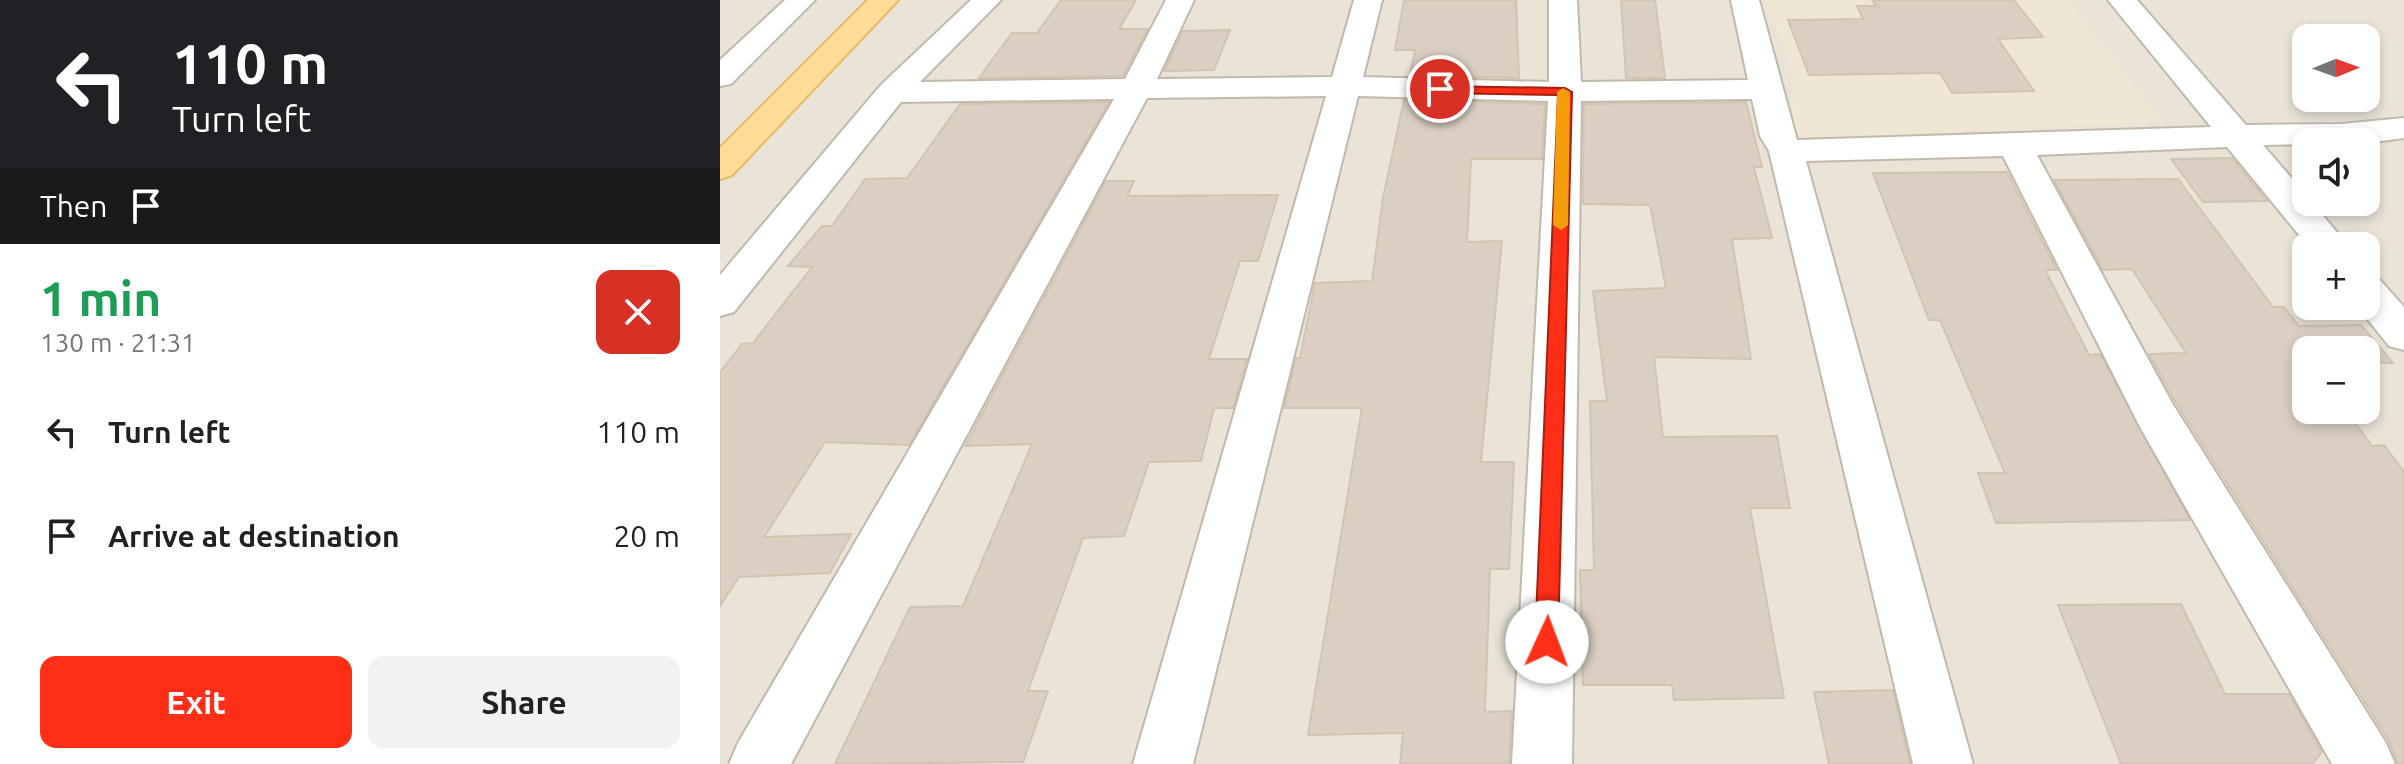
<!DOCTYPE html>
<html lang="en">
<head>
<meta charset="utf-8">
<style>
  body { margin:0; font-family:Ubuntu,sans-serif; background:#f2f2f2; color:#202124; height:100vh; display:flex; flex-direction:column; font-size:30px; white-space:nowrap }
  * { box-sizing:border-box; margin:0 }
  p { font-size:26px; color:#757577 }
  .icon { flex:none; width:44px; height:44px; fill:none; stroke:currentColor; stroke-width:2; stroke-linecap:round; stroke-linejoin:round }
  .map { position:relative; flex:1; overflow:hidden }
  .sheet { display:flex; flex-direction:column; background:#fff; width:720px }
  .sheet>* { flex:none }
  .hud { background:#202124; color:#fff; overflow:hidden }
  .needle { width:52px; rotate:89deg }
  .controls { position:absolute; left:1572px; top:24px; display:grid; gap:16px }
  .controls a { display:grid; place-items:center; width:88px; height:88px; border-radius:16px; background:#fff; box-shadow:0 4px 12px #0003; font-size:40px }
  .pin { position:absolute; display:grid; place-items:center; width:68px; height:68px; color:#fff; margin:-34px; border:4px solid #fff; border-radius:50%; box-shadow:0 2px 8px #0007 }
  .me { position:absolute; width:88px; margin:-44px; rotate:2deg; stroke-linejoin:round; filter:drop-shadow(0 0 6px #0008) }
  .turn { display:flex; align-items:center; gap:28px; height:168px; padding:0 40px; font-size:36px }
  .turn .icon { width:104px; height:104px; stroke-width:2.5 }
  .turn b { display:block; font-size:56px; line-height:68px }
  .then { display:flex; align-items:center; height:76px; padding:0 40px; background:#0003; gap:16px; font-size:30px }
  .round { display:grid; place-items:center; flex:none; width:84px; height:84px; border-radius:16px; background:#f2f2f2 }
  .head { display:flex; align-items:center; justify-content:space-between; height:136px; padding:0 40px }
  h1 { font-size:48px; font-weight:700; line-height:60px; color:#1e9e55 }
  .primary-button { display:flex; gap:16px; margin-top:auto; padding:16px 40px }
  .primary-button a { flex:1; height:92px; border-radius:16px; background:#ff2f17; color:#fff; font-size:32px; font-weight:700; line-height:92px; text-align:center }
  .primary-button a+a { background:#f2f2f2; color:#202124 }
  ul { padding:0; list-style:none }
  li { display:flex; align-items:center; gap:24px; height:104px; padding:0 40px }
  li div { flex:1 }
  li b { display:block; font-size:30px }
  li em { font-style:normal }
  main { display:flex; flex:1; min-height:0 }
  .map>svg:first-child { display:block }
</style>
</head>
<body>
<main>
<section class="sheet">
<div class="hud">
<div class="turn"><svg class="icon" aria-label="left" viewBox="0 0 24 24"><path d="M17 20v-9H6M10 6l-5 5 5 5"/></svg><div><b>110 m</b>Turn left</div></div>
<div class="then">Then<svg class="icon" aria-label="arrive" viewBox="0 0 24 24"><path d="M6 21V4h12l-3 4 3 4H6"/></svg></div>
</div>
<div class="head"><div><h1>1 min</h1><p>130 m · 21:31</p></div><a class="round" style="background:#d93025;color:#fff"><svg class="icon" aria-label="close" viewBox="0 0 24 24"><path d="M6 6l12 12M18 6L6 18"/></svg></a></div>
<ul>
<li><svg class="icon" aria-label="left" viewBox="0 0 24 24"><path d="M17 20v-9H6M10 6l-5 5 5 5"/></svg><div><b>Turn left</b></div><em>110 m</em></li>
<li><svg class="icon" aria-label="arrive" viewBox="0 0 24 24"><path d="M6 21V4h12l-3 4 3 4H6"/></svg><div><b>Arrive at destination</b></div><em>20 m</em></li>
</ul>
<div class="primary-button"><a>Exit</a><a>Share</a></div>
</section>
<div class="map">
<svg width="1684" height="764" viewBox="0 0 1684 764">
  <rect width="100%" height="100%" fill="#f5f1ea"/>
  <path fill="#e9e3d8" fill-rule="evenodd" d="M0,0H1684V764H0ZM1586,38H1646V98H1586ZM1586,142H1646V202H1586ZM1586,246H1646V306H1586ZM1586,350H1646V410H1586Z"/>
  <path fill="#efe6d3" d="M1046,0H1347L1441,121L1075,141L1070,64Z"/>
  <path fill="#dacfc2" stroke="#d2c4b1" stroke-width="2" d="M341,0H416L399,29H428L403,76L259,78L292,33H317Z
    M684,0H796L799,78L690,75L695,50H675Z
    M901,0H935L945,78H906Z
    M1152,0H1294L1323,37L1278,39L1314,91L1232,93L1220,73L1089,75L1068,20L1143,19L1137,6H1156Z
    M510,30L494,70L444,71L463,31Z
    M684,100L825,104L822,159H751L747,242L782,241L761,462H794L789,569H770L765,712L792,711L789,764H680L683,733L588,735L642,408H564L576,358H580L595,283L652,281L663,198Z
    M389,102L189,445L105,442L44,537L131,534L110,573L19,577L0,606V372L22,344L33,343L92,267L68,266L102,226H112L145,179L187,178L240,104Z
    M1026,102L1042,167H1034L1052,238L1012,239L1031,359L934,357L943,437L1057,436L1070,508H1030L1064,698L954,700L952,685H863L860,570H874L870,401H887L873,291L946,288L930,205L863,204L864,104Z
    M1512,158L1547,201L1483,202L1451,159Z
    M1287,172L1337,270H1325L1369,355L1380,354L1470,520L1276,523L1258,473H1285L1220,320H1209L1153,173Z
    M1458,179L1553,307H1564L1579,326L1641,325L1673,363H1646V350H1586V410H1626L1652,446L1664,445L1684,472V764H1678L1669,741L1455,401L1429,354L1466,353L1412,269L1383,270L1334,180Z
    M386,181H414L407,196L558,195L538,261H520L489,359H527L513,408H494L481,461L429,462L404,536L363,538L308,691H328L303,762L115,764L190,607L243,606L312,444L245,446Z
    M1461,604L1505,694H1569L1602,752L1592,764H1401L1338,605Z
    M1173,690L1190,764H1109L1094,692Z"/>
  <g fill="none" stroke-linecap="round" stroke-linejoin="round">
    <g stroke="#c1b9ac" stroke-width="4">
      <path id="minor" d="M65,0H95L11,84L0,86V60Z
        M251,0H281L200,82L405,79L446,0H474L437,79L612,77L634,0H662L643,77L829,82V0H857L861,82L1028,80L1011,0H1039L1077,140L1491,127L1388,0H1417L1526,125L1621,124L1684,118V138L1646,143L1543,145L1586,195V202H1592L1628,246H1588L1507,147L1317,155L1452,403L1666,743L1675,764H1612L1420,427L1283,156L1086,161L1253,764H1193L1049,151L1040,136L1032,99L861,101L852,764H792L828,101L638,96L473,764H413L606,96L427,98L71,764H9L18,743L394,99L181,102L14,312L0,316V275L161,85Z
        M1646,276L1660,280L1684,307V350L1669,346L1637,306H1646Z"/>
    </g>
    <g stroke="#e8ba65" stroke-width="4">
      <path id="major" d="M148,0H178L12,175L0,179V148Z"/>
    </g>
    <use href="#minor" fill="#fff" fill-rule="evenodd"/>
    <use href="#major" fill="#fd9" fill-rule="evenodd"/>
  </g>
  <path fill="#ff2f17" stroke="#a61f0f" stroke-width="2" d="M716,86L845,88L852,92L838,642L835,649L827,652L819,649L815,642L838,95L720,93L716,91Z"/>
  <path fill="#f59e0b" d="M843,88L850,92L848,225L841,230L833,225L837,92Z"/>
</svg>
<div class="controls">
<a><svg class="needle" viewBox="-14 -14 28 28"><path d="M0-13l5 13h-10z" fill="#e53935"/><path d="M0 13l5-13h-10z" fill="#757577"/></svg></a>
<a><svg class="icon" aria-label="sound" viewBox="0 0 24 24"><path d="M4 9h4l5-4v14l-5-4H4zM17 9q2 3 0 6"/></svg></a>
<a>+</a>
<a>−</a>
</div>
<div class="pin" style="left:720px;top:89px;background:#d93025"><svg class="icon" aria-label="arrive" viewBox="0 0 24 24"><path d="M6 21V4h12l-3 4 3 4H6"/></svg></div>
<svg class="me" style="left:827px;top:642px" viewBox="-20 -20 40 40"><circle r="19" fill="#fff"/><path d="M0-13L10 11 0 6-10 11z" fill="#ff2f17"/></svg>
</div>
</main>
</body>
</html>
